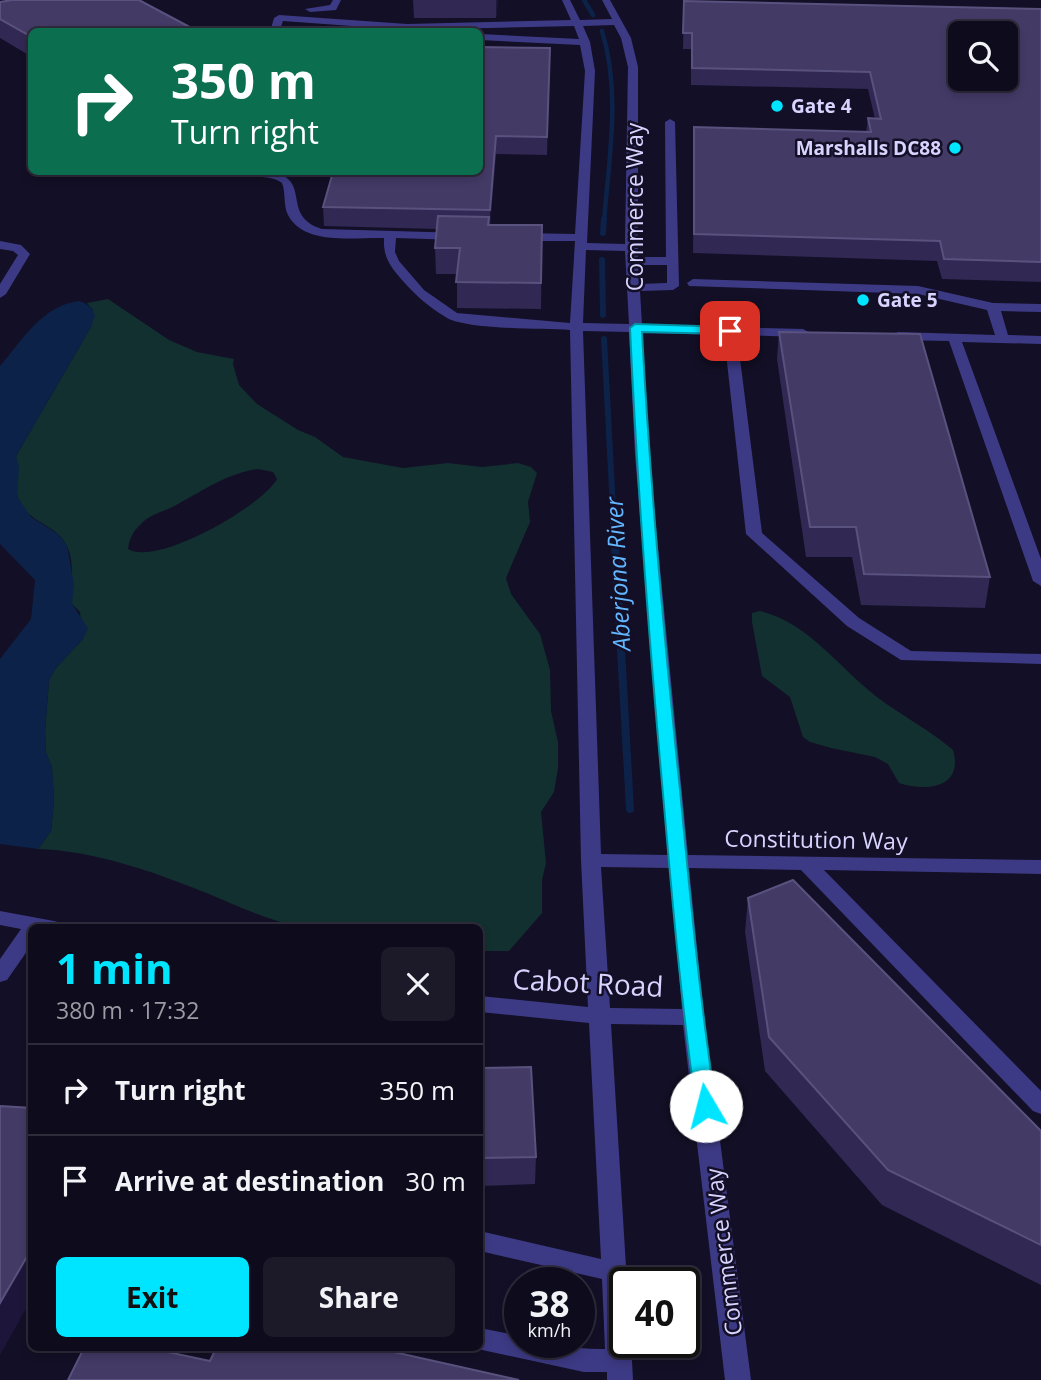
<!DOCTYPE html>
<html lang="en">
<head>
<meta charset="utf-8">
<style>
  body { margin:0; font-family:"Open Sans",sans-serif; background:#1c1929; color:#f1f3f6; height:100vh; display:flex; flex-direction:column; font-size:26px; white-space:nowrap }
  * { box-sizing:border-box; margin:0 }
  p { font-size:23px; color:#9b9ba3 }
  .icon { flex:none; width:38px; height:38px; fill:none; stroke:currentColor; stroke-width:2; stroke-linecap:round; stroke-linejoin:round }
  .map { position:relative; flex:1; overflow:hidden }
  .details { position:absolute; left:28px; top:924px; width:455px; height:427px; display:flex; flex-direction:column; background:#0e0b1c; border-radius:10px; box-shadow:0 4px 10px #0003,0 0 0 2px #2e2b3b }
  .details>* { flex:none }
  .hud { position:absolute; left:28px; top:28px; width:455px; height:147px; border-radius:10px; box-shadow:0 4px 10px #0003,0 0 0 2px #2e2b3b; background:#0b6e4f; color:#fff; overflow:hidden }
  .controls { position:absolute; left:948px; top:21px; display:grid; gap:14px }
  .controls a { display:grid; place-items:center; width:70px; height:70px; border-radius:10px; background:#0e0b1c; box-shadow:0 4px 10px #0003,0 0 0 2px #2e2b3b; font-size:35px }
  .speed { position:absolute; left:504px; top:1267px; display:flex; gap:14px; font-size:35px; font-weight:700; text-align:center }
  .speed>* { display:grid; place-content:center; width:91px; height:91px; border-radius:50%; background:#0e0b1c; box-shadow:0 4px 10px #0003,0 0 0 2px #2e2b3b; line-height:1 }
  .speed small { font-size:18px; font-weight:400 }
  .speed .limit { border:4px solid #111; border-radius:10px; background:#fff; color:#111 }
  .pin { position:absolute; display:grid; place-items:center; width:60px; height:60px; color:#fff; margin:-30px; border-radius:14px; box-shadow:0 4px 10px #0006 }
  .me { position:absolute; width:77px; margin:-38px; rotate:352deg; stroke-linejoin:round; filter:drop-shadow(0 0 5px #0008) }
  .turn { display:flex; align-items:center; gap:24px; height:147px; padding:0 28px; font-size:32px }
  .turn .icon { width:91px; height:91px; stroke-width:2.5 }
  .turn b { display:block; font-size:49px; line-height:60px }
  .round { display:grid; place-items:center; flex:none; width:74px; height:74px; border-radius:10px; background:#1c1929 }
  .summary { display:flex; align-items:center; justify-content:space-between; height:119px; padding:0 28px }
  h1 { font-size:42px; font-weight:700; line-height:52px; color:#00e5ff }
  .action { display:flex; gap:14px; margin-top:auto; padding:14px 28px }
  .action a { flex:1; height:80px; border-radius:10px; background:#00e5ff; color:#111; font-size:28px; font-weight:700; line-height:80px; text-align:center }
  .action a+a { background:#1c1929; color:#f1f3f6 }
  ul { padding:0; list-style:none }
  li { display:flex; align-items:center; gap:21px; height:91px; padding:0 28px; border-top:2px solid #2e2b3b }
  li div { flex:1 }
  li b { display:block; font-size:26px }
  li em { font-style:normal }
  .map>svg:first-child { display:block }
</style>
</head>
<body>
<div class="map">
<svg width="1041" height="1380" viewBox="0 0 1041 1380">
  <rect width="100%" height="100%" fill="#130f26"/>
  <path fill="#12302f" fill-rule="evenodd" d="M108,299L169,340L197,352L234,359L233,364L239,385L257,404L298,430L315,437L343,457L403,468L448,463L482,467L518,463L531,467L537,473L528,502L530,522L506,578L511,594L540,634L550,670L551,711L558,742V768L554,792L541,812L546,863L542,880V913L509,951H480V928L300,927C266,920 236,905 204,892C151,871 95,851 38,849L51,831L54,801L52,767L46,753L45,732L49,680L56,668L83,639L80,612L72,604C70,584 76,564 66,544C55,523 24,523 17,494C14,481 19,469 16,456L91,327L93,310L87,303ZM258,469L273,472L277,479C262,506 157,567 128,549C129,540 133,531 140,525C150,513 165,512 178,504C204,490 228,473 258,469Z
    M760,611C809,623 838,667 877,697C902,716 930,730 953,750C964,788 927,792 899,783L888,764L875,757L831,748L810,742L803,737L790,697L762,676L752,622V613Z"/>
  <path fill="#0c2248" d="M79,301C87,303 92,307 95,315L91,327L16,456L19,467L17,496L31,517L58,534L67,545L74,584L72,604L88,628L83,639L56,668L49,680L45,732L46,753L52,767L54,801L51,831L38,849L0,844V659L31,619L35,580L0,544V366C23,339 42,306 79,301Z"/>
  <g fill="none" stroke-linecap="round" stroke-linejoin="round">
    <path stroke="#0c2248" stroke-width="4.5" d="M584,0L593,15
      M602,31C621,92 609,158 604,221"/>
    <path stroke="#0c2248" stroke-width="6" d="M603,233L604,219
      M602,260L603,315
      M604,339L613,509"/>
    <path stroke="#0c2248" stroke-width="8" d="M613,508L630,809"/>
    <path fill="#3d3a85" fill-rule="evenodd" d="M333,0H341L336,10L310,12L305,9L330,5Z
      M562,0H570L580,20L612,19L602,0H610L631,38L638,67V257H666L665,122L670,119L675,122L679,286L673,290L640,291L642,325L803,329L810,333L803,337L737,335L762,533L859,618L911,651L1041,654V664L901,660L847,626L746,534L724,335L642,333L649,455L688,855L1041,860V874L824,870L1041,1091V1114L1033,1111L801,870L689,868L704,1017L751,1380H725L683,1025L611,1024L627,1283H625V1342H631L633,1380H607V1372H584L473,1348H480V1328L520,1336V1342C549,1342 576,1350 605,1349L602,1279L480,1251V1231L601,1259L589,1023L480,1012V996L588,1007L581,860L570,330C541,328 470,330 447,318C430,308 415,295 402,280C390,266 383,257 384,238C355,237 304,246 288,215C283,205 286,193 282,183C268,173 248,180 235,172C330,163 271,213 322,229L464,233V239L460,240L396,238L395,252L399,261L424,290L457,313L570,323L575,241H520L514,237L520,233L575,234L585,71L580,45L480,40V34L579,39L574,26L407,30L283,21L279,32H270L274,18L279,15L407,24L571,20ZM614,25L621,38L628,67L625,244L587,243L595,71L590,42L583,26ZM586,250L625,251L629,324L583,323ZM638,265H667V283L639,284ZM583,331L629,332L635,455L668,855L601,854ZM601,867L670,868L682,1009L610,1008Z
      M0,241L21,245L30,254L6,294L0,298V284L18,255L13,251L0,249Z
      M693,279L918,286L993,303L1041,304V312L1001,311L1008,335L1041,336V344L962,342L1041,559V586L1033,581L949,341L898,340L891,336L898,332L995,335L987,310L918,294L689,286L687,283Z
      M0,911L54,921L61,923L64,928H32V944L7,980L0,982V959L21,929L0,925Z"/>
  </g>
  <path fill="#312854" d="M413,0H498L496,18H414Z
    M684,1L1041,9V282L942,279L937,261L693,253L694,127L866,132L868,118L875,119L868,89L691,85V49H683Z
    M0,2L32,32V57L0,38Z
    M480,47L550,48L547,155L496,154L490,225H542L541,309L457,308V274H436L435,248L437,229L324,226L323,207Z
    M779,332L990,577L985,608L861,605L852,557H806L777,359Z
    M748,898L1041,1131V1285L882,1205L765,1071L745,932Z
    M480,1068L536,1157L535,1184L480,1186Z"/>
  <path fill="#1d163a" d="M496,0H498L496,18Z
    M496,136V154L490,230V210Z
    M32,1248V1298L0,1355V1303Z"/>
  <path fill="#433a66" stroke="#5a527e" stroke-width="2" fill-rule="evenodd" d="M12,0H139L199,32H32V37L0,19V2Z
    M684,1L1041,9V262L944,259L940,241L694,234V127L871,132L868,118L881,119L870,72L692,68V33H683ZM961,33H1006V79H961Z
    M480,47L550,48L547,137L496,136L490,210L323,207L333,172H480Z
    M438,216L489,217L488,225H542L541,283L456,282L460,248H435Z
    M779,332L920,334L990,577L864,574L856,527H810Z
    M793,880L1041,1131V1245L888,1170L769,1037L748,898Z
    M531,1067L536,1157L480,1158V1068Z
    M0,1106L32,1108V1248L0,1303Z
    M84,1348H149L210,1361L216,1348H376L519,1380H68Z"/>
  <path fill="#00e5ff" stroke="#0095a6" stroke-width="2" d="M635,324L730,327L736,331L730,334L642,332C650,485 664,638 680,790C690,896 700,1001 716,1106L713,1111L706,1114L699,1111L696,1106C681,1002 672,898 663,794C649,639 637,483 630,328Z"/>
  <g fill="#00e5ff" stroke="#130f26" stroke-width="2.5">
    <circle cx="777" cy="106" r="7"/>
    <circle cx="955" cy="148" r="7"/>
    <circle cx="863" cy="300" r="7"/>
  </g>
  <g text-anchor="middle" dominant-baseline="central" stroke-width="5" stroke-linejoin="round" paint-order="stroke">
    <g font-size="19" font-weight="bold" fill="#d9d4ff" stroke="#130f26" text-anchor="start">
      <text x="791" y="106">Gate 4</text>
      <text x="941" y="148" text-anchor="end">Marshalls DC88</text>
      <text x="877" y="300">Gate 5</text>
    </g>
    <g font-size="23" fill="#d9d4ff" stroke="#130f26">
      <text transform="translate(634 207) rotate(-90)">Commerce Way</text>
      <text transform="translate(816 839) rotate(1)">Constitution Way</text>
      <text transform="translate(723 1252) rotate(-97)">Commerce Way</text>
    </g>
    <g font-size="24" font-style="italic" fill="#62b6ff" stroke="#130f26">
      <text transform="translate(617 574) rotate(-93)">Aberjona River</text>
    </g>
    <g font-size="28" fill="#d9d4ff" stroke="#130f26">
      <text transform="translate(588 982) rotate(3)">Cabot Road</text>
    </g>
  </g>
</svg>
<div class="controls">
<a><svg class="icon" aria-label="search" viewBox="0 0 24 24"><circle cx="10" cy="10" r="6"/><path d="M15 15l6 6"/></svg></a>
</div>
<div class="speed"><div>38<small>km/h</small></div><div class="limit">40</div></div>
<div class="pin" style="left:730px;top:331px;background:#d93025"><svg class="icon" aria-label="arrive" viewBox="0 0 24 24"><path d="M6 21V4h12l-3 4 3 4H6"/></svg></div>
<svg class="me" style="left:706px;top:1106px" viewBox="-20 -20 40 40"><circle r="19" fill="#fff"/><path d="M0-13L10 11 0 6-10 11z" fill="#00e5ff"/></svg>
<div class="hud">
<div class="turn"><svg class="icon" aria-label="right" viewBox="0 0 24 24"><path d="M7 20v-9h11M14 6l5 5-5 5"/></svg><div><b>350 m</b>Turn right</div></div>
</div>
<section class="details">
<div class="summary"><div><h1>1 min</h1><p>380 m · 17:32</p></div><a class="round"><svg class="icon" aria-label="close" viewBox="0 0 24 24"><path d="M6 6l12 12M18 6L6 18"/></svg></a></div>
<ul>
<li><svg class="icon" aria-label="right" viewBox="0 0 24 24"><path d="M7 20v-9h11M14 6l5 5-5 5"/></svg><div><b>Turn right</b></div><em>350 m</em></li>
<li><svg class="icon" aria-label="arrive" viewBox="0 0 24 24"><path d="M6 21V4h12l-3 4 3 4H6"/></svg><div><b>Arrive at destination</b></div><em>30 m</em></li>
</ul>
<div class="action"><a>Exit</a><a>Share</a></div>
</section>
</div>
</body>
</html>
